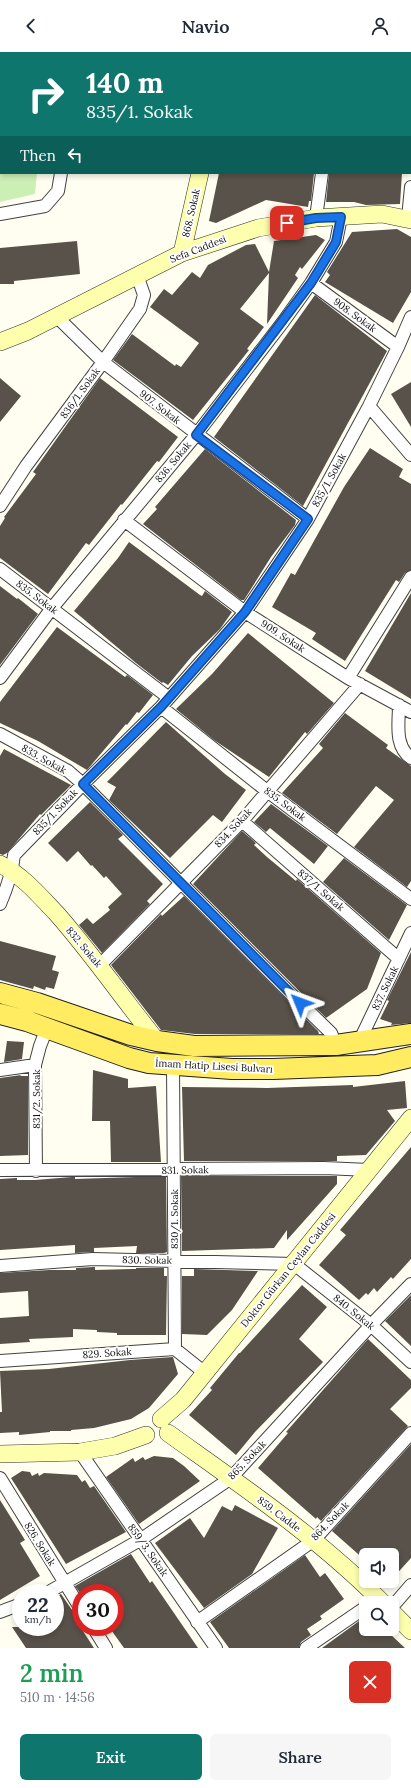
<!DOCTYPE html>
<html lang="en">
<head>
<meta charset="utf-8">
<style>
  body { margin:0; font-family:Lora,serif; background:#f6f6f7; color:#1f2937; height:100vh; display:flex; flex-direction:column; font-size:15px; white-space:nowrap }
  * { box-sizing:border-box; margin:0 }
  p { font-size:13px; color:#747a83 }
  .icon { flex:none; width:22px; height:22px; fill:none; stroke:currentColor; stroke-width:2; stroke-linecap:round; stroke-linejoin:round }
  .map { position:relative; height:1596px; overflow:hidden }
  .panel { display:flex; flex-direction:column; background:#fff; flex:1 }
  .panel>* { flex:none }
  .top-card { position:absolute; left:0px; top:0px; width:411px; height:122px; box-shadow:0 2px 6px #0003; background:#0f766e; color:#fff; overflow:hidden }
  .fabs { position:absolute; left:359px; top:1496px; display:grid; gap:8px }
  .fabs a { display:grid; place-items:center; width:40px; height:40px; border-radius:6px; background:#fff; box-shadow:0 2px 6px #0003; font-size:20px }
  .speed { position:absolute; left:12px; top:1532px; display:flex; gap:8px; font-size:20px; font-weight:700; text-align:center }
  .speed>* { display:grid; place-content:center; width:52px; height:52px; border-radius:50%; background:#fff; box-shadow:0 2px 6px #0003; line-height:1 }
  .speed small { font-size:10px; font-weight:400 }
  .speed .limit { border:6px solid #d22; background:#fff; color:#111 }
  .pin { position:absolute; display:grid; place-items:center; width:34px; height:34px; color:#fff; margin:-17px; border-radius:8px; box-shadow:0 2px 6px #0006 }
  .me { position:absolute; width:44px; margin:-22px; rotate:314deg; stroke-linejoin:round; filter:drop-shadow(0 0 3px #0008) }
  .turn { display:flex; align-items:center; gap:14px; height:84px; padding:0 20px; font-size:18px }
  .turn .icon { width:52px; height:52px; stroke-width:2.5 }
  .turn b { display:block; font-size:28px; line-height:34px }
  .then { display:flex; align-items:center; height:38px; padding:0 20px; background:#0003; gap:8px; font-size:15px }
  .round { display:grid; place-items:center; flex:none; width:42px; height:42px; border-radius:6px; background:#f6f6f7 }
  .overview { display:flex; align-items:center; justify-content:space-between; height:68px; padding:0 20px }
  h1 { font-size:24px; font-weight:600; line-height:30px; color:#1e9e55 }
  .primary-button { display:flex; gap:8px; margin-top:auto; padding:8px 20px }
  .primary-button a { flex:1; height:46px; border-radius:6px; background:#0f766e; color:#fff; font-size:16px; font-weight:600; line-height:46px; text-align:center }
  .primary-button a+a { background:#f6f6f7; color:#1f2937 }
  header { display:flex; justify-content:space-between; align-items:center; height:52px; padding:0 20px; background:#fff; font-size:18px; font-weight:600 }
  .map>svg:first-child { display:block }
</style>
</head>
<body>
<header><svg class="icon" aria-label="back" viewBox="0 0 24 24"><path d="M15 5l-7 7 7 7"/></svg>Navio<svg class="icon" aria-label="person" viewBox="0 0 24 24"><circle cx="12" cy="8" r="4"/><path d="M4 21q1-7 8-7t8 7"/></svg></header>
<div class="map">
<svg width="411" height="1596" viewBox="0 0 411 1596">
  <rect width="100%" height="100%" fill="#fffef1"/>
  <path fill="#ccefb5" d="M0,0H51L1,1V121H37L35,142L0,150Z"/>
  <path fill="#59524a" d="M219,121H314L311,149H309L308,155L266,148L216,171L209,169Z
    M329,121H402L400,152L366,153L354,150H326Z
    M397,177L411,185V240L393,271L325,230L330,223L327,220L352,180Z
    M316,183L325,188L302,217L300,215L295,223L298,226L267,272L269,221L240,257L264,275L247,297L249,298L234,317L193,368L113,308L132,282L175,314L176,312L181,315L199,291L150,255L164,237L172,243L192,220L200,226L208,213L246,193L255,192L269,220L274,189Z
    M77,189L80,222L14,229V232H0V196Z
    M315,243L387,299L303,454L214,385Z
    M0,326L21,344L0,370Z
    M100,326L178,385L159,410L157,409L122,453L121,452L89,493L86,491L48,542L0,506V474L5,466L4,465L36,422L33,420Z
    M411,330V375L391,342Z
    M370,396L403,417L399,425L411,432V518L405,521L399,530L396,528L345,609L312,587L316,581L272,555L291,521L295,523L344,435Z
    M205,397L296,468L295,473L271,505L244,548H241L143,472L157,457L155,455Z
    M129,490L200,543L202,544L205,539L232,560L220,577L192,604L168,633L163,630L162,631L136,611L74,559L118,506Z
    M0,534L17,547L18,546L38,562L0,613Z
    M411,541V647L365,619Z
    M57,575L125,625L127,623L153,643L139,661L137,660L127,673L126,672L87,718L38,689L0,671V650Z
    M248,581L334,651L307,682L305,680L269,725L214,688L176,657L212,622Z
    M345,661L388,693L386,696L411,714V829L407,835L354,795L394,748L376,734L337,782L282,741L323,696L319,692Z
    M166,670L225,722L246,738L222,770L213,763L170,806L109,748L116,735L107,730Z
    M4,697L71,733L41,763L40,762L7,801L3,803L0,802V704Z
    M90,750L123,783L118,787L163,832L147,849L150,852L102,901L79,873L87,866L93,872L110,858L108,855L122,842L106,824L104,826L92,813L91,814L78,799L67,810L48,791Z
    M271,752L328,794L314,812L270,776L266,780L254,770Z
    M242,779L256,791L254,793L267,805L296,829L297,827L381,901L367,937L326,966L193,832Z
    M344,806L407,853L389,888L323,830Z
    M184,844L318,979L319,982H195L161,978L111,913L161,862L162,864Z
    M0,889L56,904L52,918L59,920L54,937L46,935L45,938L34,934L33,937L0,928Z
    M411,900V971L391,973L392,971L380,967L389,949L387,948Z
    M7,989L24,990L22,1007L4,1010Z
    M93,1018L128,1027V1036L156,1034L161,1110H111L110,1069H92Z
    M21,1023L20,1024H28V1103L0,1104V1026Z
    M405,1029L407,1056L387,1058L395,1069L366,1103L337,1104V1109H184L182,1035L267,1036L353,1033V1035Z
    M411,1095V1207L393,1227L391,1225L377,1240L374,1236L368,1243L366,1241L359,1248L319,1213L346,1183L340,1178Z
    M166,1124L167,1200L164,1201H136L137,1194L94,1196V1200L75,1201V1193L0,1198V1127L17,1126V1128H35L72,1125H75V1127Z
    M181,1124H337V1132L287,1188V1178L274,1196L182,1199Z
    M93,1215H95V1218L132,1217H136V1216H164V1224H167L166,1283H117V1281L97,1280V1278L73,1277V1285L29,1287L30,1290L0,1292V1266L29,1264L28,1239L0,1241V1221L49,1218H76V1216Z
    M194,1217L258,1219L232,1258L207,1283L182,1282V1224H194Z
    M302,1233L327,1255L299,1287L323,1310L255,1380L236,1403L189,1363L212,1338L210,1336L239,1301H240Z
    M411,1243V1294L385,1269Z
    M368,1287L411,1328V1336L390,1357L408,1374L321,1469L317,1465L316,1467L258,1416L288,1381L286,1380Z
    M173,1305L178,1322L149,1356L131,1367L94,1376L71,1378V1379H50V1380L19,1383V1380L0,1381V1360H2L0,1319L49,1317L130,1308Z
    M411,1392V1506L392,1527V1503H366V1509L332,1479Z
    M154,1404L173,1406L184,1414L200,1429L139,1472L106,1425L133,1406L135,1410L143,1405L145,1408Z
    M22,1419L30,1420L32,1424L38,1421L39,1424L44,1421L77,1423L82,1430L85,1428L90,1436L94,1434L126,1480L66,1512L11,1426Z
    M0,1448L25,1488L20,1491L40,1524L0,1548Z
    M235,1453L278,1476L252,1522L204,1556L155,1491L190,1466L204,1486L222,1454L232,1459Z
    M131,1502L150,1531L152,1529L198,1596H124L109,1575H115V1541H80L75,1534Z
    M305,1503L320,1525L325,1521L344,1547L320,1564L322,1567L307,1577L311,1583L301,1590L299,1596H229L210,1570Z
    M61,1542L79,1568L77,1570L94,1596H26L12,1575H55V1545Z
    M366,1564V1577H383L388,1584L390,1582L405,1596H322Z"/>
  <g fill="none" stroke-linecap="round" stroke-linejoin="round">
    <g stroke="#424242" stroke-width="14">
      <path id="street" d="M81,0L82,1
        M298,0L303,1
        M410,27L411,28
        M0,162L45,154L58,139L61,121
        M316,166L322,121
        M408,166L411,135
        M311,231L398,295
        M57,265L103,310L308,467
        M369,354L411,403
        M0,454L26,414L103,310L140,257L144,243L137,223
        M124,468L245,560L348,626L411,660
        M0,517L169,646
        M0,626L52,556L196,383L283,270L311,231L336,190L341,165
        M348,626L411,525
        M399,653C399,671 394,694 411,706
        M161,655L267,739L411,847
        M0,682L68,719L83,732L290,941L331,981L336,993
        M242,769L399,907
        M0,852C7,836 12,821 14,803L83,732L161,655L245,560L308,467L369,354L398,295L411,265
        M100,913L242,769L360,632
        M359,990L411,881
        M173,1013L175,1297
        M0,1018L35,1013
        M0,1118L324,1116L369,1118
        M36,1119L35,1013L40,994L47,976
        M0,1214L93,1207L294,1212L371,1273L411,1310
        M0,1309L175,1297L205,1321
        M80,1400L216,1596
        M0,1426L81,1557
        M47,1541L140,1488L231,1426L371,1273L411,1232
        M392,1555L411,1533
        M0,1560L21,1552
        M197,1570L314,1488L411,1381
        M93,1575L106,1596
        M306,1596L366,1555"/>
    </g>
    <g stroke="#313131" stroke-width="18">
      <path id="secondary" d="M227,1L228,0
        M182,201L200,121
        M0,290L28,279L182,201L258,176L316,166L382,162L411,168
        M0,812C23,824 39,843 57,862C93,903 123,947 157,989
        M161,1367L183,1348L411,1066
        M168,1381C242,1434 319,1486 383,1551
        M0,1402L80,1400L115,1394L146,1383
        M392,1560L411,1579"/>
    </g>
    <g stroke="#202020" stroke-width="22">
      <path id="primary" d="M0,941L37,951L131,983L157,989L194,994L336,993L411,982
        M0,962L27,969L129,1006L149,1011L232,1017H273L377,1013L411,1005"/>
    </g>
    <use href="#street" stroke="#fff" stroke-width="12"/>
    <use href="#secondary" stroke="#feffac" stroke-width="17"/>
    <use href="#primary" stroke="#ffec61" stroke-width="20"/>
  </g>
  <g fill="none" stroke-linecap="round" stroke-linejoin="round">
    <g stroke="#114b97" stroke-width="10">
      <path id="route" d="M287,171L316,166L341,165L336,190L311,231L196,383L308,467L245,560L161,655L83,732L300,951"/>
    </g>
    <use href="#route" stroke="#1a73e8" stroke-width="7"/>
  </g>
  <g text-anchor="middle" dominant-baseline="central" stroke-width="4" stroke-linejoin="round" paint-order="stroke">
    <g font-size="10" fill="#0f0f0f" stroke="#fff">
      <text transform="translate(191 161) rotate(-77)">868. Sokak</text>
      <text transform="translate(198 197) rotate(-21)">Sefa Caddesi</text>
      <text transform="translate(355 263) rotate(36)">908. Sokak</text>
      <text transform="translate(80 341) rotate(-54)">836/1. Sokak</text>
      <text transform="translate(160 355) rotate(38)">907. Sokak</text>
      <text transform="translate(173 410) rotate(-50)">836. Sokak</text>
      <text transform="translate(329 428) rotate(-61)">835/1. Sokak</text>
      <text transform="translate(37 545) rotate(37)">835. Sokak</text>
      <text transform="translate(283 584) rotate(33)">909. Sokak</text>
      <text transform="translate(44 707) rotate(29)">833. Sokak</text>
      <text transform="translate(285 752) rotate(37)">835. Sokak</text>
      <text transform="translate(55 760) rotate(-46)">835/1. Sokak</text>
      <text transform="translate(233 776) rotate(-47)">834. Sokak</text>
      <text transform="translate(321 838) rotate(41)">837/1. Sokak</text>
      <text transform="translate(84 895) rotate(50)">832. Sokak</text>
      <text transform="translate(385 936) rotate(-64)">837. Sokak</text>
      <text transform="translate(214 1014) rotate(3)">İmam Hatip Lisesi Bulvarı</text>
      <text transform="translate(36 1047) rotate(-90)">831/2. Sokak</text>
      <text transform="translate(185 1118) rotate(-1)">831. Sokak</text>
      <text transform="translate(174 1167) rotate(-90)">830/1. Sokak</text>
      <text transform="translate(147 1208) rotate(1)">830. Sokak</text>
      <text transform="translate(288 1218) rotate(-51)">Doktor Gürkan Ceylan Caddesi</text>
      <text transform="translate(354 1260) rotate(39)">840. Sokak</text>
      <text transform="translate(107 1301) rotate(-4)">829. Sokak</text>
      <text transform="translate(247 1408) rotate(-46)">865. Sokak</text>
      <text transform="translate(279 1462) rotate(37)">859. Cadde</text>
      <text transform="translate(330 1469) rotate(-46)">864. Sokak</text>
      <text transform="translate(40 1492) rotate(58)">826. Sokak</text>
      <text transform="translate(148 1498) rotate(55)">859/3. Sokak</text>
    </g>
  </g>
</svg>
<div class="fabs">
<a><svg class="icon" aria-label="sound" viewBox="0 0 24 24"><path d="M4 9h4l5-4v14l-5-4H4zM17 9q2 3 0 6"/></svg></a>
<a><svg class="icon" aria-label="search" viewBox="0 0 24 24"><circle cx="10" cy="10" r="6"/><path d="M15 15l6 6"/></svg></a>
</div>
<div class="speed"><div>22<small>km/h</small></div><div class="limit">30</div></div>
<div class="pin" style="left:287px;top:171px;background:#d93025"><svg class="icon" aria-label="arrive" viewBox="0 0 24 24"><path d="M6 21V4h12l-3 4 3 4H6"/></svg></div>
<svg class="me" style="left:300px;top:951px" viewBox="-20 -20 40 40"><path d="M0-17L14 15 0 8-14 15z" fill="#1a73e8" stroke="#fff" stroke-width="4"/></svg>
<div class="top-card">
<div class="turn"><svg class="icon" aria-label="right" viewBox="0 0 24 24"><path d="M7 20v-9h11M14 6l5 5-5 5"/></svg><div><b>140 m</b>835/1. Sokak</div></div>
<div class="then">Then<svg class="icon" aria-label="left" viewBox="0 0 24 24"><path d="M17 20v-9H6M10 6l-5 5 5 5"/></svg></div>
</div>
</div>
<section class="panel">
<div class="overview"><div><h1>2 min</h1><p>510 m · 14:56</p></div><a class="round" style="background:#d93025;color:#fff"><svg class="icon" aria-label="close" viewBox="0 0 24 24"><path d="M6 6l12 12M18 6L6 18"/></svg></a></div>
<div class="primary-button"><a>Exit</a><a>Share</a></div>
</section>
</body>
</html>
